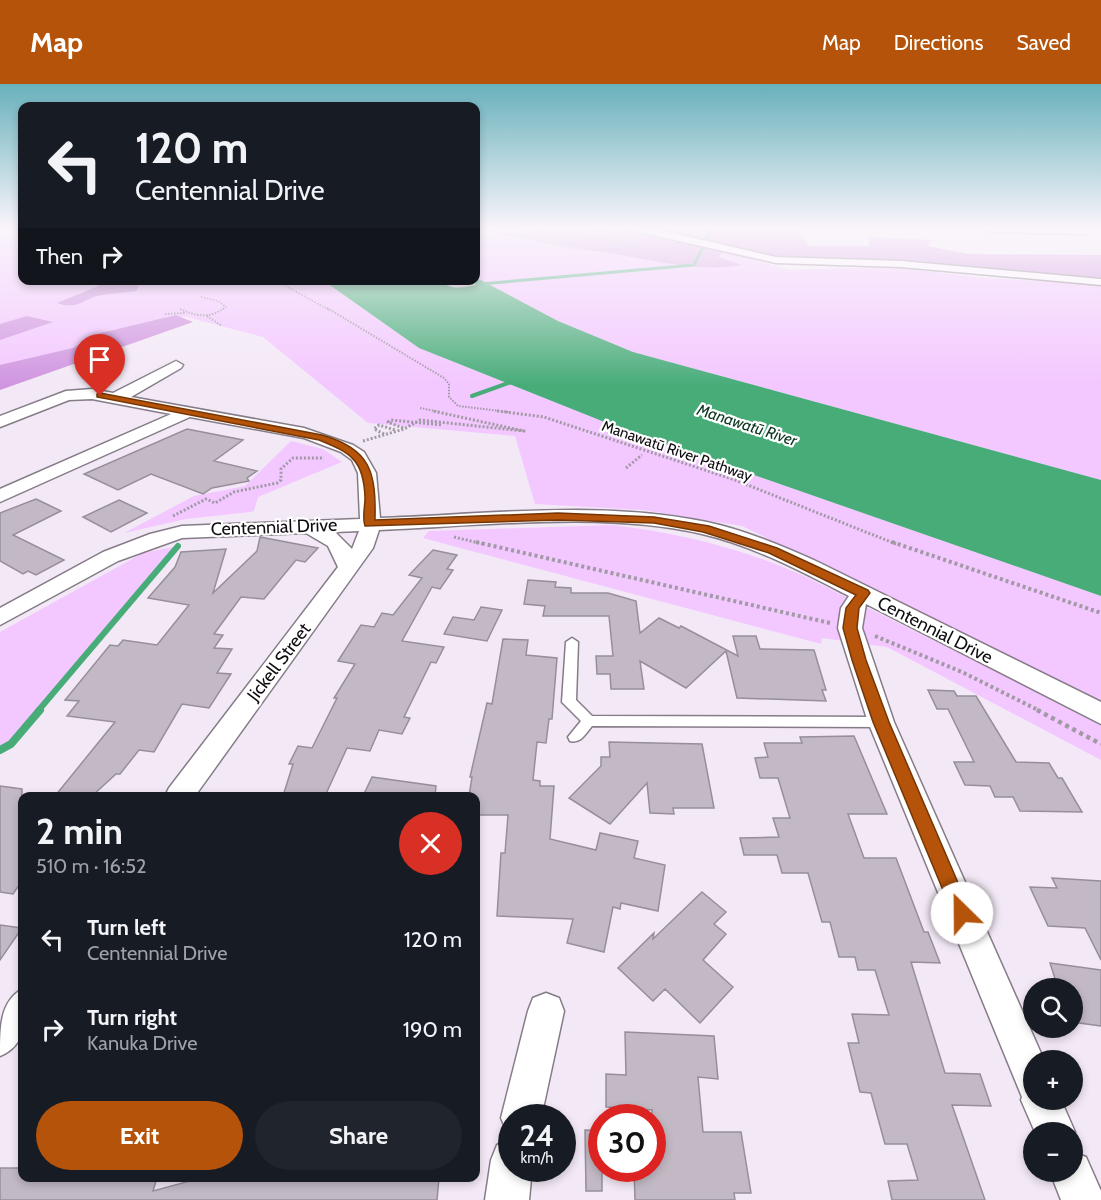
<!DOCTYPE html>
<html lang="en">
<head>
<meta charset="utf-8">
<style>
  body { margin:0; font-family:Cabin,sans-serif; background:#20242c; color:#f1f3f6; height:100vh; display:flex; flex-direction:column; font-size:22px; white-space:nowrap }
  * { box-sizing:border-box; margin:0 }
  p { font-size:20px; color:#9ea1a6 }
  .icon { flex:none; width:33px; height:33px; fill:none; stroke:currentColor; stroke-width:2; stroke-linecap:round; stroke-linejoin:round }
  .map { position:relative; flex:1; overflow:hidden }
  .side { position:absolute; left:18px; top:708px; width:462px; height:390px; display:flex; flex-direction:column; background:#171b24; border-radius:12px; box-shadow:0 3px 9px #0003 }
  .side>* { flex:none }
  .guide { position:absolute; left:18px; top:18px; width:462px; height:183px; border-radius:12px; box-shadow:0 3px 9px #0003; background:#171b24; color:#f1f3f6; overflow:hidden }
  .tools { position:absolute; left:1023px; top:894px; display:grid; gap:12px }
  .tools a { display:grid; place-items:center; width:60px; height:60px; border-radius:50%; background:#171b24; box-shadow:0 3px 9px #0003; font-size:30px }
  .speed { position:absolute; left:498px; top:1020px; display:flex; gap:12px; font-size:30px; font-weight:700; text-align:center }
  .speed>* { display:grid; place-content:center; width:78px; height:78px; border-radius:50%; background:#171b24; box-shadow:0 3px 9px #0003; line-height:1 }
  .speed small { font-size:15px; font-weight:400 }
  .speed .limit { border:9px solid #d22; background:#fff; color:#111 }
  .pin { position:absolute; display:grid; place-items:center; width:51px; height:51px; color:#fff; margin:-62px -26px; border-radius:50% 50% 50% 0; rotate:-45deg; box-shadow:0 0 6px #0007 }
  .pin .icon { rotate:45deg }
  .me { position:absolute; width:66px; margin:-33px; rotate:337deg; stroke-linejoin:round; filter:drop-shadow(0 0 4px #0008) }
  .turn { display:flex; align-items:center; gap:21px; height:126px; padding:0 18px; font-size:27px }
  .turn .icon { width:78px; height:78px; stroke-width:2.5 }
  .turn b { display:block; font-size:42px; line-height:51px }
  .then { display:flex; align-items:center; height:57px; padding:0 18px; background:#0003; gap:12px; font-size:22px }
  .round { display:grid; place-items:center; flex:none; width:63px; height:63px; border-radius:32px; background:#20242c }
  .headline { display:flex; align-items:center; justify-content:space-between; height:102px; padding:0 18px }
  h1 { font-size:36px; font-weight:800; line-height:45px }
  .primary-button { display:flex; gap:12px; margin-top:auto; padding:12px 18px }
  .primary-button a { flex:1; height:69px; border-radius:36px; background:#b45309; color:#fff; font-size:24px; font-weight:800; line-height:69px; text-align:center }
  .primary-button a+a { background:#20242c; color:#f1f3f6 }
  ul { padding:0; list-style:none }
  li { display:flex; align-items:center; gap:18px; height:90px; padding:0 18px }
  li div { flex:1 }
  li b { display:block; font-size:22px }
  li em { font-style:normal }
  header { display:flex; align-items:center; gap:36px; box-sizing:border-box; height:84px; padding:0 30px; background:#b45309; color:#fff }
  header strong { font-size:28px }
  nav { display:flex; gap:33px; margin-inline-start:auto; font-size:21px }
  .map>svg:first-child { display:block }
</style>
</head>
<body>
<header>
<strong>Map</strong>
<nav><a>Map</a><a>Directions</a><a>Saved</a></nav>
</header>
<div class="map">
<svg width="1101" height="1116" viewBox="0 0 1101 1116">
  <rect width="100%" height="100%" fill="#f3e9f6"/>
  <path fill="#f3c7ff" d="M0,145H22V196L324,197L419,264L622,345L1101,512V617L742,442L643,426L535,420L515,352L368,339L263,253L183,232L0,295Z
    M476,145H624L671,153L789,186L890,183L985,194L1101,201V396L633,268L558,237L477,194Z
    M291,357L323,365L342,378L258,413L254,427L250,428L186,435L124,449L194,412L245,402Z
    M611,441C679,449 742,464 804,492L1101,640V676L887,563L822,554L821,560L423,454L429,447Z
    M178,462L11,660L0,666V548L143,469Z"/>
  <path fill="#d095e0" d="M476,145C492,145 508,151 524,149L517,145H624L671,153L724,168L718,173L742,181C702,188 660,178 620,171C571,163 523,155 476,145Z
    M648,145H796L810,162H869L868,153L932,156L928,162L968,170L1101,171V195L895,177L760,172L678,149Z
    M104,197H129L139,202L136,207C124,209 114,209 102,211C85,213 79,227 57,219L96,203Z
    M176,231L193,238L0,306V281L73,264L101,249Z
    M27,232L53,238L0,256V240Z"/>
  <path fill="#48ac79" d="M477,194L558,237L633,268L1101,396V512L622,345L419,264L324,197H440C451,206 462,204 475,201Z"/>
  <g fill="none" stroke-linecap="round" stroke-linejoin="round">
    <path stroke="#48ac79" stroke-width="3" d="M706,145L710,150L707,156
      M481,200L694,181L702,165"/>
    <path stroke="#48ac79" stroke-width="4" d="M472,312L514,297"/>
    <path stroke="#48ac79" stroke-width="6" d="M38,627L178,462"/>
    <path stroke="#48ac79" stroke-width="8" d="M0,666L11,660L40,626"/>
  </g>
  <path fill="#c2b9c5" stroke="#978e9a" stroke-width="1.5" d="M187,345L243,356L214,377L257,387L247,394L249,397L212,404L203,410L151,390L118,406L84,390Z
    M36,415L61,427L13,451L64,476L36,491L28,487L23,490L0,477V429Z
    M119,416L147,429L111,448L83,433Z
    M260,453L318,464L305,478L296,476L264,515L241,513L214,550L223,551L214,564L232,565L217,589L231,590L209,624L182,620L154,668L139,666L120,690H116L92,712H55L115,638L67,632L79,617L65,616L110,561L118,562L123,556L157,561L189,521L148,514L175,483L181,468L226,465L213,509L257,467Z
    M433,466L457,471L447,485L453,486L440,505L432,503L402,557L444,563L436,579L431,578L404,633L410,634L402,650L379,646L370,667L347,664L325,712H283L293,680H289L298,662L312,664L337,614H334L355,580L338,577L361,541L374,543L382,529L393,531L422,494L409,491Z
    M528,496L556,498L555,503L571,504V509H608L636,517L640,549L659,534L679,544L681,542L738,572L733,552H756L760,565L814,566L826,606H822L826,617L737,614L726,567L686,604L640,577L644,605H611L610,590H597L596,572H613L609,532H543L545,522L524,520Z
    M481,523L502,526L487,557L444,550L453,533L474,536Z
    M503,555L528,556L526,571L557,574L552,635H549L546,659L537,658L533,696L540,697V702H554L550,755L596,766L600,749L638,757L634,774L665,781L658,827L621,819L620,825L613,823L604,868L567,859L573,835L497,832L501,769H505L508,731H478L476,712H469L472,693H470L487,619L492,620Z
    M928,606L954,607L957,612H976L1016,678L1049,679L1058,694H1062L1082,728L1020,727L1013,713H995L990,702L965,701L954,678H974L948,625H937Z
    M854,652L887,730H848L864,774H896L924,848H928L940,879L911,878L945,989L980,990L991,1022L952,1021L985,1116H892L888,1097L918,1096L907,1060H885L871,1009L860,1008L848,959H859L852,930L889,931L875,886H858L855,873H839L830,838H822L808,789H782L777,771H744L740,754L779,753L773,734H790L778,694H760L755,674L768,673L764,659H802L800,653Z
    M609,658L702,660L714,724H673L674,730L650,729L647,699L610,740L569,714L601,682V673H610Z
    M372,693L436,702L435,712H363Z
    M0,702L22,705V797L13,810L0,808Z
    M1052,794L1101,797V876L1085,844L1048,842L1030,803L1057,804Z
    M702,808L726,828L714,840L726,850L703,876L733,903L700,939L665,905L653,917L618,884L654,849L653,855Z
    M0,841L22,844L0,876Z
    M1050,879L1101,886V942L1072,938V904H1058Z
    M625,948L714,952L718,995L698,993L703,1048H741L751,1109H734L735,1116H635L634,1084H652V1026L606,1023V990L626,991Z
    M585,1046L602,1047V1107H586Z
    M0,1084H22V1094H157L153,1107L190,1097L191,1094H439L437,1116H0Z"/>
  <g fill="none" stroke-linecap="round" stroke-linejoin="round">
    <g stroke="#857c87" stroke-width="3">
      <path id="service" d="M572,554L578,558L576,616L592,632L881,633L886,634L888,638L886,642L881,643L592,642C586,649 581,660 570,657L568,653L581,637L562,618L566,558Z"/>
    </g>
    <g stroke="#857c87" stroke-width="3">
      <path id="minor" d="M626,145L664,147L776,173L901,177L1101,195V201L901,183L776,179Z
        M984,145H1089L1090,147L1085,150L989,148Z
        M176,277L183,281L181,284L131,313L304,344L353,361L364,368L376,389L380,434C488,430 600,416 707,438C745,446 782,462 818,478L1101,618V640L866,520L862,544L894,638L1044,976H1034V1016H1061L1075,1048L1072,1055V1048H1035L1021,1016L1022,1013L868,638L838,544L841,524L849,512C802,488 754,462 702,450C604,427 480,442 379,446L373,464L195,712H165L169,704L338,483L328,462L306,449L182,454L118,477L0,541V524L103,468L150,450L182,442L360,435L358,389L352,376L341,368L304,354L190,333L0,418V405L171,330L92,315L69,316L0,343V332L66,307L92,305L113,309ZM359,447L352,465L335,448Z
        M22,905C25,932 29,960 0,972C0,943 0,918 22,905Z
        M546,909L559,914L564,927L541,1034H512V1050L507,1048L501,1034L528,927L533,914Z
        M512,1055V1084H532L529,1116H485L491,1076L497,1061Z
        M1072,1068L1086,1073L1101,1107V1116H1061L1050,1088H1072Z"/>
    </g>
    <path stroke="#a199a3" stroke-width="1.5" stroke-dasharray="1.5 1.5" stroke-linecap="butt" d="M515,145L622,158L633,162
      M581,145L619,149
      M743,145L749,157
      M17,146H22
      M519,146L518,150C557,164 601,172 641,161
      M275,196L329,226
      M201,213L218,217L226,223L222,226"/>
    <path stroke="#a199a3" stroke-width="2" stroke-dasharray="1.5 1.5" stroke-linecap="butt" d="M327,224L444,294L449,300V313L458,322L509,328
      M180,225C195,232 210,235 224,224
      M165,230L185,229
      M207,232L222,242
      M420,324L440,328"/>
    <path stroke="#a199a3" stroke-width="3" stroke-dasharray="2 2" stroke-linecap="butt" d="M497,327L544,333L735,396L896,460
      M403,344L388,338L391,336L443,341
      M384,350L374,345L379,341L395,346
      M363,357L404,345L420,336L524,347L433,327
      M626,384L642,371
      M173,432L206,415L215,419L234,408L277,399L281,396V385L293,374H324
      M454,453L483,460"/>
    <path stroke="#a199a3" stroke-width="4" stroke-dasharray="3 3" stroke-linecap="butt" d="M476,458L830,539
      M892,458L1101,529
      M875,552L962,588L1040,627"/>
    <path stroke="#a199a3" stroke-width="4.5" stroke-dasharray="4 4" stroke-linecap="butt" d="M1037,626L1101,660"/>
    <use href="#service" fill="#fff" fill-rule="evenodd"/>
    <use href="#minor" fill="#fff" fill-rule="evenodd"/>
  </g>
  <linearGradient id="sky" x2="0" y2="1"><stop stop-color="#68b1bc"/><stop offset="0.48" stop-color="#faf5fb"/><stop offset="1" stop-color="#faf5fb" stop-opacity="0"/></linearGradient>
  <rect width="1101" height="301" fill="url(#sky)"/>
  <path fill="#b45309" stroke="#753606" stroke-width="1.5" d="M100,309L322,351C371,365 376,388 375,436L558,429L654,433L709,442L777,464L868,506L870,509L859,524L857,544L866,576L889,638L971,829L968,835L962,838L955,835L873,638L852,576L843,544L846,524L856,511L769,469L703,448L654,439L558,436L365,442C362,434 365,423 365,414C364,376 351,369 319,356L97,313V310Z"/>
  <g text-anchor="middle" dominant-baseline="central" stroke-width="4.5" stroke-linejoin="round" paint-order="stroke">
    <g font-size="15" fill="#100d11" stroke="#fff">
      <text transform="translate(677 367) rotate(19)">Manawatū River Pathway</text>
    </g>
    <g font-size="16" font-style="italic" fill="#0a3621" stroke="#fff">
      <text transform="translate(747 341) rotate(18)">Manawatū River</text>
    </g>
    <g font-size="18" fill="#100d11" stroke="#fff">
      <text transform="translate(274 443) rotate(-2)">Centennial Drive</text>
      <text transform="translate(935 546) rotate(27)">Centennial Drive</text>
      <text transform="translate(279 578) rotate(-53)">Jickell Street</text>
    </g>
  </g>
</svg>
<div class="tools">
<a><svg class="icon" aria-label="search" viewBox="0 0 24 24"><circle cx="10" cy="10" r="6"/><path d="M15 15l6 6"/></svg></a>
<a>+</a>
<a>−</a>
</div>
<div class="speed"><div>24<small>km/h</small></div><div class="limit">30</div></div>
<div class="pin" style="left:100px;top:312px;background:#d93025"><svg class="icon" aria-label="arrive" viewBox="0 0 24 24"><path d="M6 21V4h12l-3 4 3 4H6"/></svg></div>
<svg class="me" style="left:962px;top:829px" viewBox="-20 -20 40 40"><circle r="19" fill="#fff"/><path d="M0-13L10 11 0 6-10 11z" fill="#b45309"/></svg>
<div class="guide">
<div class="turn"><svg class="icon" aria-label="left" viewBox="0 0 24 24"><path d="M17 20v-9H6M10 6l-5 5 5 5"/></svg><div><b>120 m</b>Centennial Drive</div></div>
<div class="then">Then<svg class="icon" aria-label="right" viewBox="0 0 24 24"><path d="M7 20v-9h11M14 6l5 5-5 5"/></svg></div>
</div>
<section class="side">
<div class="headline"><div><h1>2 min</h1><p>510 m · 16:52</p></div><a class="round" style="background:#d93025;color:#fff"><svg class="icon" aria-label="close" viewBox="0 0 24 24"><path d="M6 6l12 12M18 6L6 18"/></svg></a></div>
<ul>
<li><svg class="icon" aria-label="left" viewBox="0 0 24 24"><path d="M17 20v-9H6M10 6l-5 5 5 5"/></svg><div><b>Turn left</b><p>Centennial Drive</p></div><em>120 m</em></li>
<li><svg class="icon" aria-label="right" viewBox="0 0 24 24"><path d="M7 20v-9h11M14 6l5 5-5 5"/></svg><div><b>Turn right</b><p>Kanuka Drive</p></div><em>190 m</em></li>
</ul>
<div class="primary-button"><a>Exit</a><a>Share</a></div>
</section>
</div>
</body>
</html>
